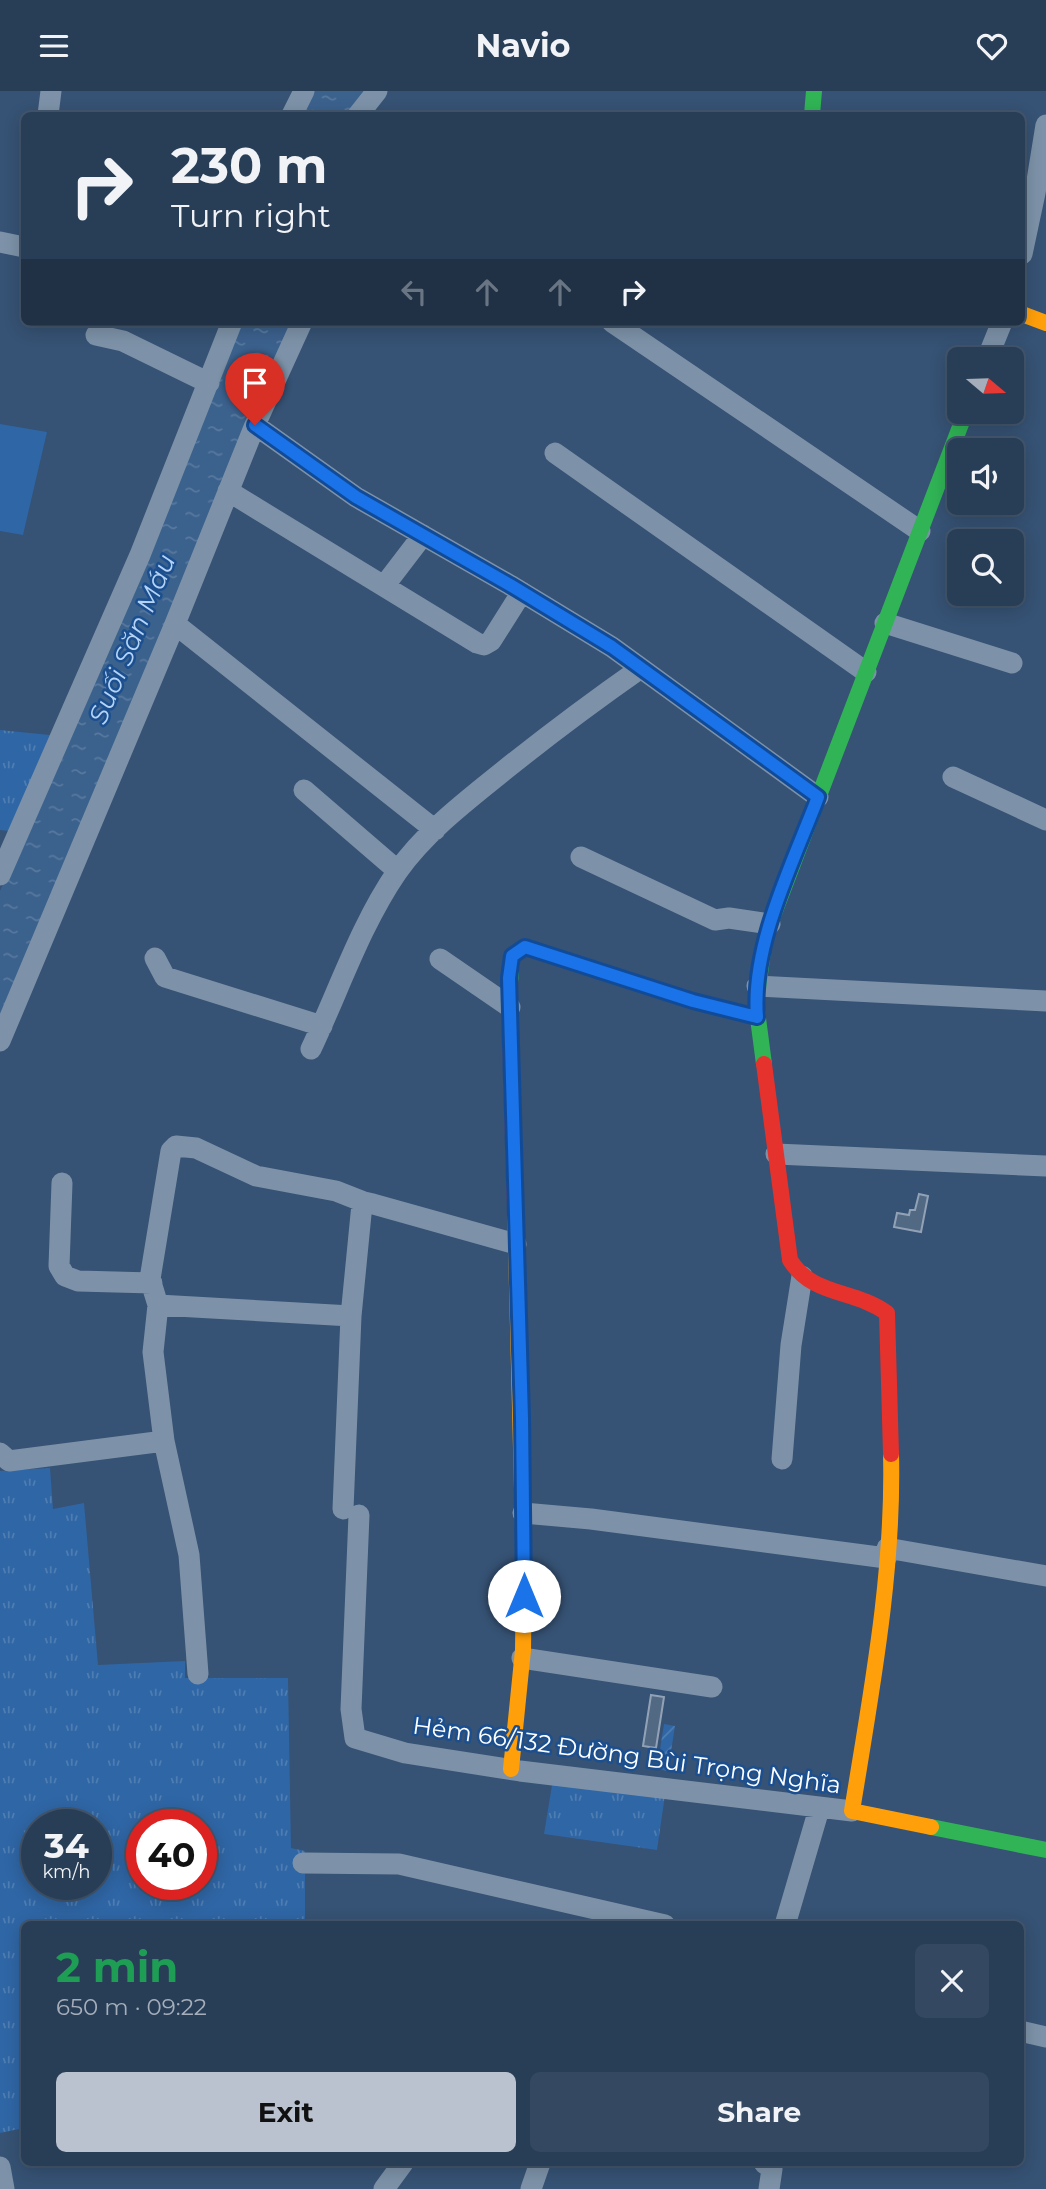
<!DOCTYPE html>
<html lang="en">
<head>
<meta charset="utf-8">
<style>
  body { margin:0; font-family:Montserrat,sans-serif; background:#344961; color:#f1f3f6; height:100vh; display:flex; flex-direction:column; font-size:26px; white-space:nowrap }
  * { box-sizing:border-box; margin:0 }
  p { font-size:23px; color:#a5aeba }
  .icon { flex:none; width:38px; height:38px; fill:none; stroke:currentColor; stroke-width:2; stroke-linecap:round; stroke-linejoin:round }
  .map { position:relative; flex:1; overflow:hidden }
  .panel { position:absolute; left:21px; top:1830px; width:1003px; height:245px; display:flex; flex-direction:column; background:#283e57; border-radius:10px; box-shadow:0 4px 18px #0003,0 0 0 2px #44576d }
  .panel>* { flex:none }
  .hud { position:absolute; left:21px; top:21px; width:1004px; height:214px; border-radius:10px; box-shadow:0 4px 18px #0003,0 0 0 2px #44576d; background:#283e57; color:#f1f3f6; overflow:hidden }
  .needle { width:46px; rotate:109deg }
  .tools { position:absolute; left:947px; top:256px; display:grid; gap:14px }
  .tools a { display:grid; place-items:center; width:77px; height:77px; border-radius:10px; background:#283e57; box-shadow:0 4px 18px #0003,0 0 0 2px #44576d; font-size:35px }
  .speed { position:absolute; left:21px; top:1718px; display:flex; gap:14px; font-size:35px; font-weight:700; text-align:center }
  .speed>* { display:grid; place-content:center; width:91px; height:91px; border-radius:50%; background:#283e57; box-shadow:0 4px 18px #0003,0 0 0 2px #44576d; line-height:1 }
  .speed small { font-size:18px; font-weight:400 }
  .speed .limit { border:10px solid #d22; background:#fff; color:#111 }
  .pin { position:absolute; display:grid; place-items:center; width:60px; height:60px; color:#fff; margin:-72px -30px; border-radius:50% 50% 50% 0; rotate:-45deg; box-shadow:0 0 7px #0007 }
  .pin .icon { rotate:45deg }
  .me { position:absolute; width:77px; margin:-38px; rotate:0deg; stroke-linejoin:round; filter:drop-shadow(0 0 5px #0008) }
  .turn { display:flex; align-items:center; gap:24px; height:147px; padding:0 35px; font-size:32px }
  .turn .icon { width:91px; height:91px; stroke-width:2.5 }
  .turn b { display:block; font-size:49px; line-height:60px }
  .lanes { display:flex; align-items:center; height:66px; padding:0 35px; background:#0003; justify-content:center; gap:35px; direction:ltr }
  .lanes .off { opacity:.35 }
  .round { display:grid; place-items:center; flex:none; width:74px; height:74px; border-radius:10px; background:#344961 }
  .overview { display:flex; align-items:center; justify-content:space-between; height:119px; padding:0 35px }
  h1 { font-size:42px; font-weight:700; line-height:52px; color:#1e9e55 }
  .action { display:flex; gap:14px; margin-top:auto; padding:14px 35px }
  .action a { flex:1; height:80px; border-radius:10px; background:#b9c2ce; color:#111; font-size:28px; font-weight:700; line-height:80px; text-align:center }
  .action a+a { background:#344961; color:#f1f3f6 }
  header { display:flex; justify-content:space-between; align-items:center; height:91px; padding:0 35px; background:#283e57; font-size:32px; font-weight:700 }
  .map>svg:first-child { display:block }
</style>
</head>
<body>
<header><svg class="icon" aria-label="menu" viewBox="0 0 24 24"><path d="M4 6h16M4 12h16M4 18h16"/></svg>Navio<svg class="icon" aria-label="heart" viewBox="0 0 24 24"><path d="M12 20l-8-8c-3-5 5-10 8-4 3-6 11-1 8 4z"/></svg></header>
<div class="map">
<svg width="1046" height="2098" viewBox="0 0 1046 2098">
  <defs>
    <pattern id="grass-tufts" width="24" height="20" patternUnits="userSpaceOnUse" patternTransform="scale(1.75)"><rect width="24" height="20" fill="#2f66a5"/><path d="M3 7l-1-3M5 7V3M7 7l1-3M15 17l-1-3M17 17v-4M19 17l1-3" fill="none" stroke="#4e7db2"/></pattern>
    <pattern id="garden-furrows" width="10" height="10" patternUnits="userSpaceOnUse" patternTransform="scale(1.75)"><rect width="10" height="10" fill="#2f66a5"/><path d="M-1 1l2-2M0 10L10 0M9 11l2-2" fill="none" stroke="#4e7db2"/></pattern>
    <pattern id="water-ripples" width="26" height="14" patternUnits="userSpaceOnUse" patternTransform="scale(1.75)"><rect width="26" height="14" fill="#3b618d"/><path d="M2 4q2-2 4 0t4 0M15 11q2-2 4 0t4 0" fill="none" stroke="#58799e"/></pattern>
  </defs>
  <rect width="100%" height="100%" fill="#365274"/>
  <path fill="url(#grass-tufts)" fill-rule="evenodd" d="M0,639L50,644L9,740L0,739Z
    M50,1377L53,1418L84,1412L98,1574L185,1570V1587H288L291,1757L305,1760V1833L312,1834H24V2037L0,2042V1380ZM37,1734H96V1794H37ZM142,1734H201V1794H142Z
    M553,1688L665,1704L657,1759L544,1743Z"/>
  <path fill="#2f66a5" d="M0,333L47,341L23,444L0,440Z"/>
  <path fill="url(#garden-furrows)" d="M664,1633L675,1635L668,1680L657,1678Z"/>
  <path fill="url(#water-ripples)" d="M311,0H368L350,24H299Z
    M238,231H295L0,933V800L146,464Z"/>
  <path fill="#526984" stroke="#92a2b6" stroke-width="2" d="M919,1103L928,1105L921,1141L894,1136L897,1122L909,1124L910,1119H915Z
    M651,1604L664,1606L656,1657L643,1655Z"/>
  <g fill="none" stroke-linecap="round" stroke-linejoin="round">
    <path stroke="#7d92a8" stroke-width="21" d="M48,24L51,0
      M292,24L304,0
      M358,24L377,0
      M0,151L24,156
      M1022,163L1035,102L1046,34
      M612,231L920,440
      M96,244L123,250L209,292
      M987,268L1002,231
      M255,334L356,406L510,494L612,556L818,706
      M555,362L866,581
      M228,400L477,552L484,554L491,550L522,501
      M384,495L423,444
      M885,532L1012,572
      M175,533L435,739
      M953,686L1046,729
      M304,699L398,780
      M581,766L715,829L729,827L770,833
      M0,784L140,464L232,231
      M155,867L165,886L322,935
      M440,868L510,916
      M757,895L1046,910
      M0,950L175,533L255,334L302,231
      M311,958C339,899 360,835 397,781C423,744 461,714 496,686C543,648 591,612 641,577
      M776,1063L1046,1075
      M62,1092L59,1175L65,1185L78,1190L152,1192
      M158,1214L150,1188L171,1060L176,1055L196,1057L256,1085L336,1100L364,1111
      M0,1362L9,1370L164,1350
      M782,1368L791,1254L802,1185
      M343,1418L351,1225L362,1113L364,1111L373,1113L516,1153
      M523,1422L591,1428L886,1467
      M359,1424L351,1618L355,1647L405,1662L520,1680L852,1720
      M887,1457L1046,1485
      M522,1567L712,1596
      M198,1583L189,1464L164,1350L153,1261L158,1214L351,1225
      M303,1772L399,1773L665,1834
      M785,1834L819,1718
      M1020,1940L1046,1946
      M764,2072L772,2078L769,2098
      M0,2076L4,2098
      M384,2098L403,2072
      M531,2098L540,2072"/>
    <path stroke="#30b455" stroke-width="16" d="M812,24L814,0
      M509,905L512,865L525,856L693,910L757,926
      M764,973L756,912L764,853L770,833L966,320
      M931,1736L1046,1759"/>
    <path stroke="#ff9f0a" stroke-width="16" d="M1022,223L1046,232
      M891,1363C894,1482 871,1602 852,1720L931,1736
      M511,1678L523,1559L524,1478L515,1116"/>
    <path stroke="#e5322d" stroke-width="16" d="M509,905L515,1116
      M764,973L790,1169C813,1206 854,1198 887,1222L891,1363"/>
  </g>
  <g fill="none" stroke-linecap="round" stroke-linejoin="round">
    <g stroke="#114b97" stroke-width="18">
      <path id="route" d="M255,334L356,406L510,494L612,556L818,706C793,772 751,854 757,926L693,910L525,856L512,865L509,887L522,1327L524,1505"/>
    </g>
    <use href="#route" stroke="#1a73e8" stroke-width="12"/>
  </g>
  <g text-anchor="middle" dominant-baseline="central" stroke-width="5" stroke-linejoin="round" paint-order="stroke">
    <g font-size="24" fill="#fff" stroke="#1b4f8f">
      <text transform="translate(627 1664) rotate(8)">Hẻm 66/132 Đường Bùi Trọng Nghĩa</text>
    </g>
    <g font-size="26" font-style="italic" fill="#b5d3f5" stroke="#1b4f8f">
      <text transform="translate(132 548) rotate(-67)">Suối Săn Máu</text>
    </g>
  </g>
</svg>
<div class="tools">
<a><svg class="needle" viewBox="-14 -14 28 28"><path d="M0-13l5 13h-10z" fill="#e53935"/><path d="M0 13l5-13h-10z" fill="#a5aeba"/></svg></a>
<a><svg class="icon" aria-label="sound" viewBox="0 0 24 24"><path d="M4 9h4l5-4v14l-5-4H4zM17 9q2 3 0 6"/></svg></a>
<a><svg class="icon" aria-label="search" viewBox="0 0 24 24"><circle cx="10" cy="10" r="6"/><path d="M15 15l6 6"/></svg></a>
</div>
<div class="speed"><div>34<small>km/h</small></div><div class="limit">40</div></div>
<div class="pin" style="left:255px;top:334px;background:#d93025"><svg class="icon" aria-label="arrive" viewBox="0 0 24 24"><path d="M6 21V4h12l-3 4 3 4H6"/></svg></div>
<svg class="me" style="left:524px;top:1505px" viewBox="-20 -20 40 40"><circle r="19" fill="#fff"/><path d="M0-13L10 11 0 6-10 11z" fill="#1a73e8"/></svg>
<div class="hud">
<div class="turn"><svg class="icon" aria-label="right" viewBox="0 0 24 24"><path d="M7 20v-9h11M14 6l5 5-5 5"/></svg><div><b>230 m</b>Turn right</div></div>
<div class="lanes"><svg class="icon off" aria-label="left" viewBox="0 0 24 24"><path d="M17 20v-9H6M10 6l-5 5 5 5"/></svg><svg class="icon off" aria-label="ahead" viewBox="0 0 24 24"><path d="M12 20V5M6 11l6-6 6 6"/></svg><svg class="icon off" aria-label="ahead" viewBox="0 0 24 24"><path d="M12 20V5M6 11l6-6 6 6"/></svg><svg class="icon" aria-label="right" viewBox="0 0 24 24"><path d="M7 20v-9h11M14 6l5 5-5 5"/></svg></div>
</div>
<section class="panel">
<div class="overview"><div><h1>2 min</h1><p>650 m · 09:22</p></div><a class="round"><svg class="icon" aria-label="close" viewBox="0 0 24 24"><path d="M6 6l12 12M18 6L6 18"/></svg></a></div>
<div class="action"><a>Exit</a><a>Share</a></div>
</section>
</div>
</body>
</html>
